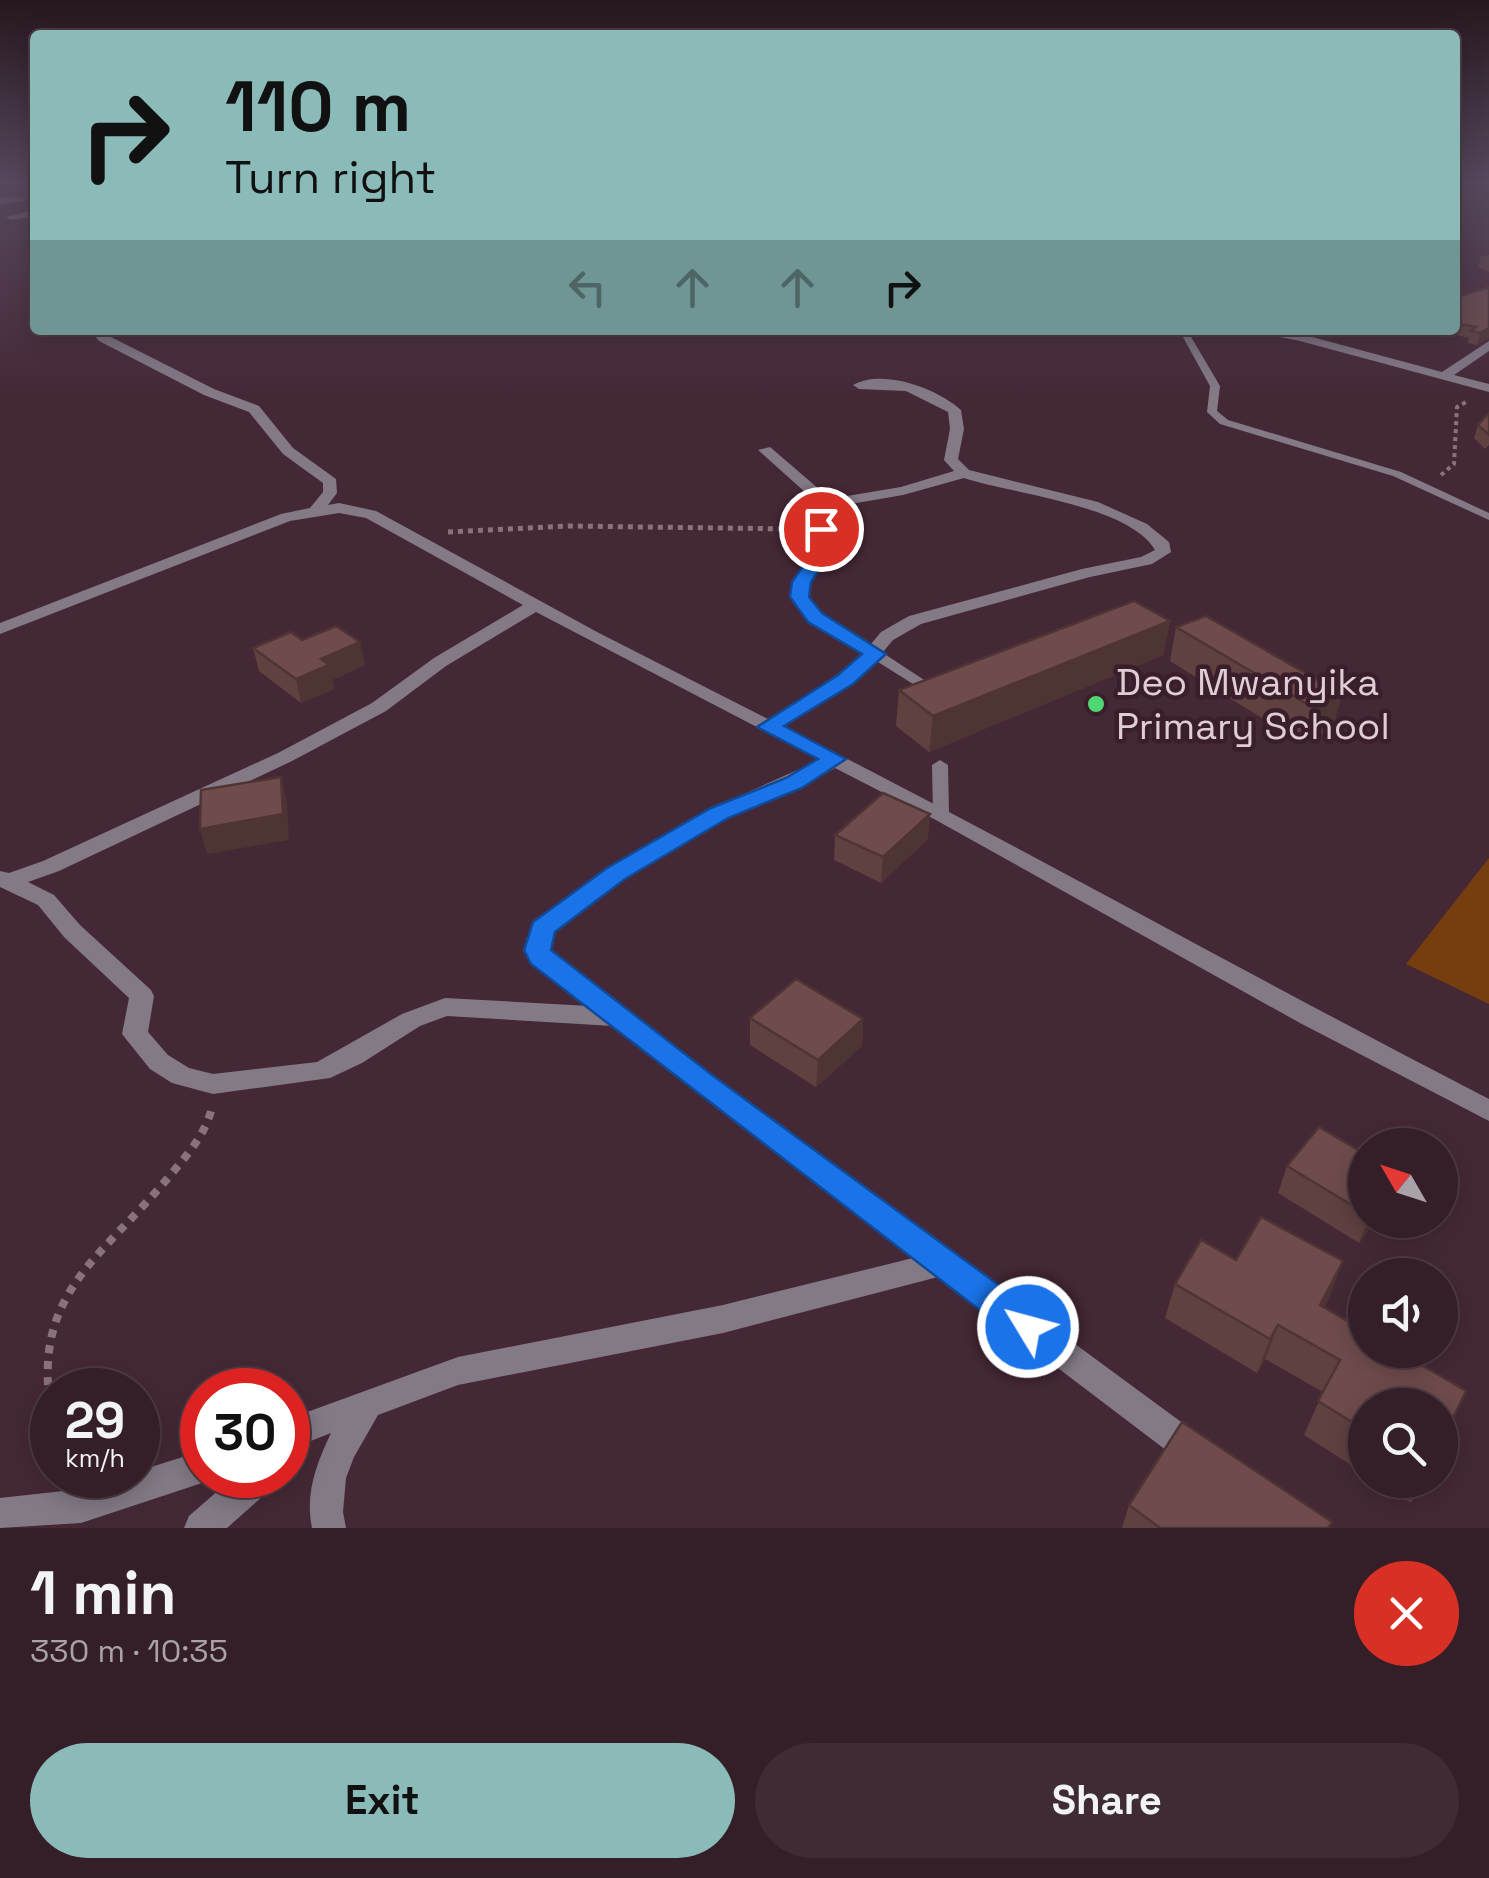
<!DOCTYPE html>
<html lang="en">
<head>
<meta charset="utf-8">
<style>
  body { margin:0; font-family:"Space Grotesk",sans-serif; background:#3f2b34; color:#f1f3f6; height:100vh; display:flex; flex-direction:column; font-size:38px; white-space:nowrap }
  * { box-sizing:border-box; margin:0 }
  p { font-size:32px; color:#a9a2a8 }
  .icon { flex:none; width:55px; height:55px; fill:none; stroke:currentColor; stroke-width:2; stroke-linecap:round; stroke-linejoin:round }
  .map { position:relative; height:1528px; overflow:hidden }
  .details { display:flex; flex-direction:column; background:#341e28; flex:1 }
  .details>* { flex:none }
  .banner { position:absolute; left:30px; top:30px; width:1430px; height:305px; border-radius:10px; box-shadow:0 5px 25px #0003,0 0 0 2px #4e3c45; background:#8bbbb9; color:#111; overflow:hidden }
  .needle { width:65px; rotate:309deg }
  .controls { position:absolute; left:1348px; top:1128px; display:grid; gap:20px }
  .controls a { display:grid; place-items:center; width:110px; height:110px; border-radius:50%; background:#341e28; box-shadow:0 5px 25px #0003,0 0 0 2px #4e3c45; font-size:50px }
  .speed { position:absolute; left:30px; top:1368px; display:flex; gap:20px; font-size:50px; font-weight:700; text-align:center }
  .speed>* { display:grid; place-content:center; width:130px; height:130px; border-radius:50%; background:#341e28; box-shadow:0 5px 25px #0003,0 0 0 2px #4e3c45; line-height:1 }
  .speed small { font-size:25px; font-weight:400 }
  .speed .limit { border:15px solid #d22; background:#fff; color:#111 }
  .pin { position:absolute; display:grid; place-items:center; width:85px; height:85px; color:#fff; margin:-42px; border:5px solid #fff; border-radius:50%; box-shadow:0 2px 10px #0007 }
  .me { position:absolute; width:110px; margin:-55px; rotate:307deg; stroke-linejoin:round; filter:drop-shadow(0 0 8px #0008) }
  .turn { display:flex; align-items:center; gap:35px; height:210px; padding:0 30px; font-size:45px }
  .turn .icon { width:130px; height:130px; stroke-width:2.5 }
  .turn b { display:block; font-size:70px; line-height:85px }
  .lanes { display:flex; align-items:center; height:95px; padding:0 30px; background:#0003; justify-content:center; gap:50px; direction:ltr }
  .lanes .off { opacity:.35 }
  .round { display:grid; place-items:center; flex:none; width:105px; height:105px; border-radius:52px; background:#3f2b34 }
  .overview { display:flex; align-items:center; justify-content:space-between; height:170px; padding:0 30px }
  h1 { font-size:60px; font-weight:700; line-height:75px }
  .cta { display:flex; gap:20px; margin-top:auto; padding:20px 30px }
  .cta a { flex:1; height:115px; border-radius:60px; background:#8bbbb9; color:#111; font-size:40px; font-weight:700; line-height:115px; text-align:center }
  .cta a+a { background:#3f2b34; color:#f1f3f6 }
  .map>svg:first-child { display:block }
</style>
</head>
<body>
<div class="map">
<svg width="1489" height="1528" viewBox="0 0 1489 1528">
  <rect width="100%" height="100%" fill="#452836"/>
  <path fill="#763d0f" d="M1489,858V1004L1406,964Z"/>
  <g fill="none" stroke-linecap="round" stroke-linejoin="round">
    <path stroke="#8a727d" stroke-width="4" stroke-dasharray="4 4" stroke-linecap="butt" d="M1441,475L1454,464L1457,407L1468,401"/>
    <path stroke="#8a727d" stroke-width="5" stroke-dasharray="5 5" stroke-linecap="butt" d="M448,532L570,526L796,529"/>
    <path stroke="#8a727d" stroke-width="8" stroke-dasharray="8 8" stroke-linecap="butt" d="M52,1417C29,1292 102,1259 172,1173C189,1153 206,1133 212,1107"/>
    <path fill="#837a86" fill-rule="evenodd" d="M1179,330H1187L1220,386L1217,411L1228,420L1401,472L1489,513V520L1393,476L1220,424L1207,412L1210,386Z
      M875,650L880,651L941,691L934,695L929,694L870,657L868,654Z
      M940,760L948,765L949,814L941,819L933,814L932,765Z"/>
    <path fill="#837a86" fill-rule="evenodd" d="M23,197V201L0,204V198Z
      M35,210V216L11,220L6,217Z
      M90,330H102L107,335L214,389L259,406L293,448L336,479L337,493L328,505L339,503L376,511L597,632L768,719L851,668L862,654L809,621L792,597L793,581L816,549L811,523L825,510L758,450L770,447L834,502L841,497L901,487L954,471L944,460L950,429L948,412L906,391L859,389L853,385C882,368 937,388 961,410L964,429L958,459L969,470L1098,502L1147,524L1169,542L1171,552L1152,564L1090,577L921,624L893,640L863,676L783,726C1020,846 1252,977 1489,1099V1121L1300,1023L934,819L835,768C807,786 774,794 743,808C706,826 569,903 551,935C548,941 549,944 550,950L711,1076L1207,1441L1211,1452L1207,1463L1195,1468L1183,1463L938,1277L723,1333L458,1385L378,1415L354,1457L346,1478L343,1512L346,1528H312C305,1493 316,1465 331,1433L288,1450V1419L458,1357L723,1305L913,1258L613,1026L447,1016L420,1026L362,1063L330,1078L213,1094L172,1083L150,1069L122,1034L129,998L64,937L38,905L0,887V871L9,873L43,861L278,753L372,703L434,658L523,605L366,518L339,513L290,521L0,634V623L281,514L310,508L323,492V483L283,454L249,412L204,395L99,341ZM964,478C1012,494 1129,505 1155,550L1141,557L1082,569L909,616L881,632L871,644L821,613L808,597L809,581L832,549L827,524L851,504L903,495ZM536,612L820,760L710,809L594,877L545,913L533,926L526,940L527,954L589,1006L445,998L402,1014L317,1062L213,1074L189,1068L168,1055L148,1032L154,996L151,990L80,925L54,895L28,882L59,871L292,761L386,711L446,666Z
      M1244,330L1301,334L1442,372L1489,341V351L1454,375L1489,384V392L1300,341Z
      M202,1451V1475H215L202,1483L81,1523L0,1528V1498L81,1489L126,1475H138V1471Z
      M236,1475H278L273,1487L227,1528H184L189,1516Z"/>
  </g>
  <path fill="#5f4140" d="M1489,255V272L1478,267L1481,256Z
    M1489,287V338L1477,345L1468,343L1469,338L1440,331V330H1455V298Z
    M1489,413V445L1485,449L1474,438L1478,425Z
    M1170,621L1163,655L929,752L896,726L899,690Z
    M1176,627L1342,694L1332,730L1302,743L1170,661Z
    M302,640L365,665L332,680L334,689L301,703L259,671L253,648Z
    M835,835L928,839L881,883L834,860Z
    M750,1018L863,1019L862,1046L816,1087L750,1045Z
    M1365,1154V1220H1376L1359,1243L1278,1193L1287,1166Z
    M1175,1284L1330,1296L1324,1307L1365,1405V1474L1304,1435L1323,1392L1265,1359L1257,1373L1165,1318Z
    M1375,1480H1423L1411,1503Z
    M1129,1505L1329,1528H1122Z"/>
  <path fill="#4e3534" d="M19,182H35V188L21,189Z
    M1489,328V338L1477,345L1480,333Z
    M1170,621L1163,655L929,752L933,716Z
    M360,642L365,665L332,680L334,689L301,703L296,679L321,659Z
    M1342,694L1332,730L1302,743L1312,707Z
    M281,777L287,802L289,840L207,854L200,829Z
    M930,814L928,839L881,883L883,857Z
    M863,1019L862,1046L816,1087L818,1060Z
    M1368,1220H1376L1359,1243Z
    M1343,1261L1330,1296L1307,1339L1320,1305Z
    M1278,1325L1265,1359L1257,1373L1270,1339Z"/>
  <path fill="#6f4c4b" stroke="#4e3534" stroke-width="2.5" d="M1489,287V328L1480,333L1471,331L1476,327L1455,323V298Z
    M1489,413V435L1478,425Z
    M1134,601L1170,621L933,716L899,690Z
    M1206,616L1342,694L1312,707L1176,627Z
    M336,626L360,642L321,659L329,665L296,679L253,648L291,632L302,640Z
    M281,777L283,814L200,829L201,790Z
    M883,793L930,814L883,857L835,835Z
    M796,979L863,1019L818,1060L750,1018Z
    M1319,1127L1365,1154V1213L1287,1166Z
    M1261,1217L1343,1261L1320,1305L1365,1331V1350H1396L1466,1391L1440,1445V1405H1365V1430L1318,1401L1340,1360L1278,1325L1270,1339L1175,1284L1201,1240L1236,1260Z
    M1182,1422L1332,1522L1328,1528H1160L1129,1505Z"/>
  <linearGradient id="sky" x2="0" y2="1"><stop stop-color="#26161e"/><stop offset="0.46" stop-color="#56485d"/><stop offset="1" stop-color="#56485d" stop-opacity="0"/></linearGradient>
  <rect width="1489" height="396" fill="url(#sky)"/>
  <path fill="#1a73e8" stroke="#114b97" stroke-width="2.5" d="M821,524L830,529L833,549L811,582L809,597L822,613L886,654L853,684L784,726L846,759L802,788L728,818L625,879L555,932L551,950L712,1075L1041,1316L1046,1327L1041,1338L1028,1343L1016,1338L531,964L524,950L533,922L607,868L711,808L786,778L818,759L757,727L838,675L862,654L808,622L790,597L792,582L815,549L812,529Z"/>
  <circle fill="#51d674" stroke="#3a1e2c" stroke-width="4" cx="1096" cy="704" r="10"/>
  <g text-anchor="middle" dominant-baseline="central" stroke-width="9" stroke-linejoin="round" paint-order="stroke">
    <g font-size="38" fill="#dfccd4" stroke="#3a1e2c" text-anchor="start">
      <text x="1116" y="682">Deo Mwanyika<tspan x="1116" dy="44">Primary School</tspan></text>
    </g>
  </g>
</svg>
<div class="controls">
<a><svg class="needle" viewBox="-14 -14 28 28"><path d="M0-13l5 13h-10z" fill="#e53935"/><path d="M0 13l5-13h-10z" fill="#a9a2a8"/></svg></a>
<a><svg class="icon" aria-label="sound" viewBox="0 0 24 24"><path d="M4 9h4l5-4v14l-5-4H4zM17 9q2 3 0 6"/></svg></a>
<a><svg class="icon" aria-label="search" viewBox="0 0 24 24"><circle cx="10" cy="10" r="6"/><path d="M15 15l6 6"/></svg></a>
</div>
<div class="speed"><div>29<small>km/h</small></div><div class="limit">30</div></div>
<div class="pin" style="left:821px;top:529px;background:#d93025"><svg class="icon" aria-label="arrive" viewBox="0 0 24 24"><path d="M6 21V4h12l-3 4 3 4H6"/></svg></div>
<svg class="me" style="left:1028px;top:1327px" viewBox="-20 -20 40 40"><circle r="17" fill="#1a73e8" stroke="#fff" stroke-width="3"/><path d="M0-11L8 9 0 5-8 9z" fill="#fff"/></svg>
<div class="banner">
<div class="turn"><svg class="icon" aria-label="right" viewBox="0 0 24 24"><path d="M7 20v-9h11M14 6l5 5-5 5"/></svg><div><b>110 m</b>Turn right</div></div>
<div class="lanes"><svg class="icon off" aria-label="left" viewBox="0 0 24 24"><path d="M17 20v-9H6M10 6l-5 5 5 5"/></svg><svg class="icon off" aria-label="ahead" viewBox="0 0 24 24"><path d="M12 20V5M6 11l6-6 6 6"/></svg><svg class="icon off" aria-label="ahead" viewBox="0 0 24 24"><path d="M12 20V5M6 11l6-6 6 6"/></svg><svg class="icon" aria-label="right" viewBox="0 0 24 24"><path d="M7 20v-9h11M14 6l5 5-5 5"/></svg></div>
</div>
</div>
<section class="details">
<div class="overview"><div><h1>1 min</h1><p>330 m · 10:35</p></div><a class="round" style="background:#d93025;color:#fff"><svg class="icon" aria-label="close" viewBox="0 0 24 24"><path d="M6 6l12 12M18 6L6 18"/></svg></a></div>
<div class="cta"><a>Exit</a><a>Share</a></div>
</section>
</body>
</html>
